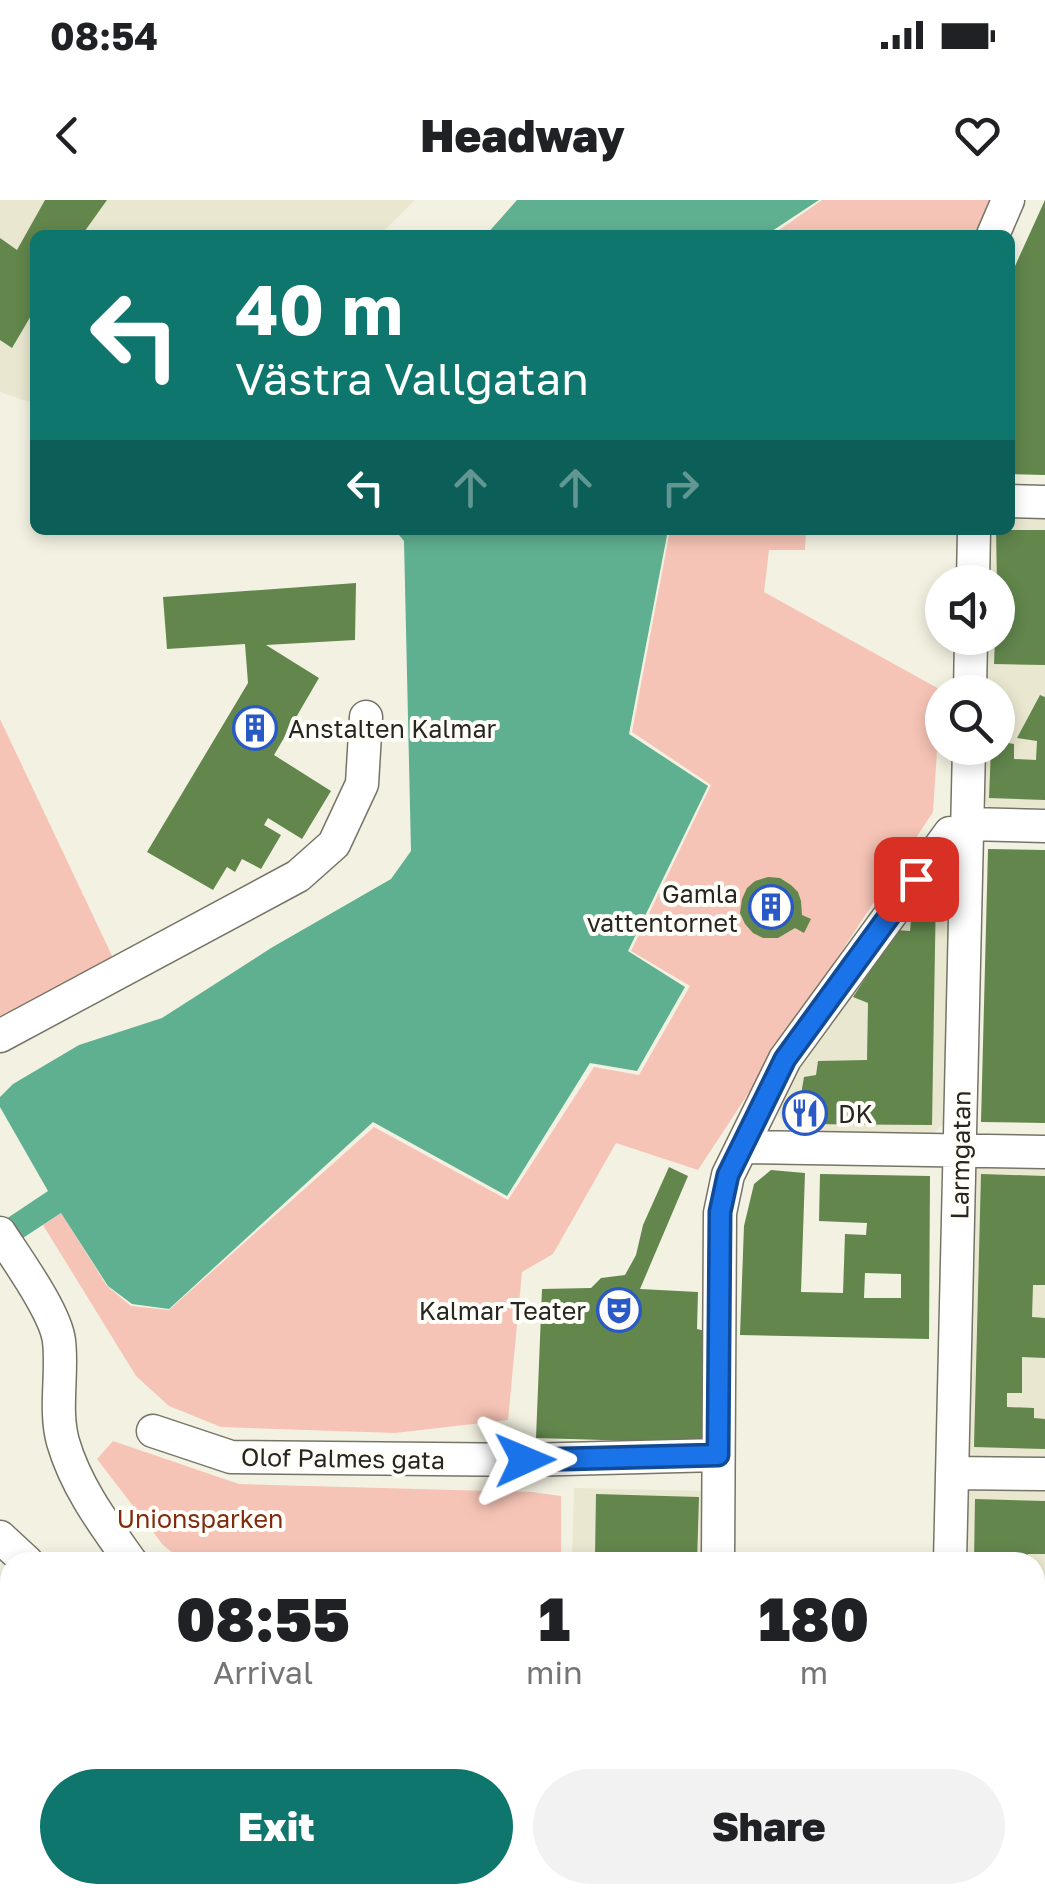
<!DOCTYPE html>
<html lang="en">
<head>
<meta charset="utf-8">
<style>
  body { margin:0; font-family:"Golos Text",sans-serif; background:#f2f2f2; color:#202124; height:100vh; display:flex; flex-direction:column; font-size:38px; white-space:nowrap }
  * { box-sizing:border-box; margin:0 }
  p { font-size:32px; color:#757577 }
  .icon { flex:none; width:55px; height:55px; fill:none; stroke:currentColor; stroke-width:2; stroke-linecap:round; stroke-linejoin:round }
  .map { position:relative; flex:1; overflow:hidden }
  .details { position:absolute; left:0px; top:1352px; width:1045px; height:352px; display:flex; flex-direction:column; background:#fff; border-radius:30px 30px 0 0; box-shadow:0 5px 15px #0003 }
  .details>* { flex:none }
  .banner { position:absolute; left:30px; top:30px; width:985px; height:305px; border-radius:15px; box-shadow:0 5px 15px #0003; background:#0f766e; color:#fff; overflow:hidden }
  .buttons { position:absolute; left:925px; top:365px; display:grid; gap:20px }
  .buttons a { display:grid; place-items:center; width:90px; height:90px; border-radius:50%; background:#fff; box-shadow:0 5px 15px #0003; font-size:50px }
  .pin { position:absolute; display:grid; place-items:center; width:85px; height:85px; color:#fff; margin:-42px; border-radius:20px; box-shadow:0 5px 15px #0006 }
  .me { position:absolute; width:110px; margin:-55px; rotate:89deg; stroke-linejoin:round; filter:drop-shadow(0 0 8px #0008) }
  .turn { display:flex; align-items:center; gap:35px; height:210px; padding:0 40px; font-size:45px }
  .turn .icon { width:130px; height:130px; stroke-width:2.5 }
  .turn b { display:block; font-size:70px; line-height:85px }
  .lanes { display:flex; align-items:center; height:95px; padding:0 40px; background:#0003; justify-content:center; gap:50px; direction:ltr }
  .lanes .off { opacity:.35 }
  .eta { display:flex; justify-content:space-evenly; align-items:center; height:170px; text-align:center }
  .eta b { font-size:60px; font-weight:800; line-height:70px }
  .action { display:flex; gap:20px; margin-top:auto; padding:20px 40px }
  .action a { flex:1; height:115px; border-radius:60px; background:#0f766e; color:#fff; font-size:40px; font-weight:800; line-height:115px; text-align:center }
  .action a+a { background:#f2f2f2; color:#202124 }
  .status { display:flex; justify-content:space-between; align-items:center; height:70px; padding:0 50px; background:#fff; direction:ltr }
  .status svg { height:28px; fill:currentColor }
  header { display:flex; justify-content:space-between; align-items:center; height:130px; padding:0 40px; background:#fff; font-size:45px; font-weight:800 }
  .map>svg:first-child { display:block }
</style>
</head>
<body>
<div class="status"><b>08:54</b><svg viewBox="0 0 49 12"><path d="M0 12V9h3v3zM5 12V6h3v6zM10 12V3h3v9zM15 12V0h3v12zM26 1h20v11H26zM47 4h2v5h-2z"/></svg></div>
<header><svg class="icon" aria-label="back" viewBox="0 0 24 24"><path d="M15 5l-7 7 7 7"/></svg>Headway<svg class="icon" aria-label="heart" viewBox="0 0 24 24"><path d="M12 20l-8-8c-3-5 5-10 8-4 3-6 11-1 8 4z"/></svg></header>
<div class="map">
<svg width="1045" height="1704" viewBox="0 0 1045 1704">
  <rect width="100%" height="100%" fill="#f3f2e2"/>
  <path fill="#e9e7cf" d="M0,0H415L380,35H35V204L0,192Z
    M1010,314H1045V608L988,607L978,591L979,548H998V492H981L983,438H998V382H984L986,330H1010Z
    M949,676L944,923L931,936L793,933L778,915L793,861L921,681Z
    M976,965L1045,966V1268L983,1267L963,1253L967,974Z
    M574,1288L711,1291L708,1362H572Z
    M966,1288L1045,1289V1582H1035V1362H962Z
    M0,1485L10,1495V1695H207L216,1704H0Z"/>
  <path fill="#f6c4b6" d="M822,0H989L975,35H772Z
    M670,330H806L805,350H769L764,392L941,490L933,612L698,970L616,943L553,1054L522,1072L508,1220L395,1233L221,1227L169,1206L136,1176L43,1025L61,1013L107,1086L131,1106L169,1110L374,927L508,1000L594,867L639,875L690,786L631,751L711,585L632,532Z
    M0,519L114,760L0,825Z
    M113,1241L239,1284L532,1292L561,1296V1362H184L163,1345L97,1259Z"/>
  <path fill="#5fb091" d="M517,0H819L766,35H486Z
    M395,330H668L629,534L708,586L628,751L685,787L637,871L590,863L507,996L373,922L169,1109L132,1104L108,1086L61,1013L0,1053V1023L48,991L0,907V897L13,884L79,845L162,818L271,748L391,679L411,651L404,341Z"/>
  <path fill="#62864c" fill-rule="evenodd" d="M45,0H107L82,35H35V109L12,148L0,140V38L17,50Z
    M1045,0V275L1010,274V77Z
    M996,330H1045V465L994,464L995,438H998Z
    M356,383L355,440L266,445L319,478L274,555L331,591L302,639L268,618L264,625L281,635L261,669L242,659L235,672L227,667L213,690L147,652L248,483L245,444L167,449L163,397Z
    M1040,495L1045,497V600L989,598L991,548H998V516L1008,517V543L1014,544V559L1036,560L1037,541L1017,538Z
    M988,649L1045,650V923L981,922Z
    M768,677L780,678L791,685L798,692L801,701L802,715L811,719L804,733L795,728L778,738H763L753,733L745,724L740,713L742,699L747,688L755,681Z
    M922,690H936L932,925L796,924L804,877L816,875L818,861L867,860L868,803L853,797L897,730L910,731L912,709Z
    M669,967L688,976L640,1089L698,1092L697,1129L705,1131L702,1243L536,1238L542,1089L591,1088L601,1078L625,1075L636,1055L643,1025Z
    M771,970L805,973L801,1092L843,1093L845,1034L866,1035L867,1023L819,1021L820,974L930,976L929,1139L740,1135L744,1026L754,984ZM865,1073L901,1074V1098H864Z
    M981,974L1045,976V1085H1033L1032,1117L1045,1118V1158L1022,1157V1193H1007V1207L1034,1208V1218L1045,1219V1249L974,1247Z
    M596,1294L699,1297L697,1362H575V1357H595Z
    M975,1299L1045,1301V1354H1028L1027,1362H974Z
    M1035,1395H1045V1430L1035,1432Z
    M1035,1518L1038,1522H1045V1575H1035Z
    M1035,1627H1045V1704H964V1695H1035Z
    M260,1695H356L366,1704H269Z
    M725,1695H912V1704L787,1701V1704H725Z"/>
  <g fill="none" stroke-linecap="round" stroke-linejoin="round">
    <g stroke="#757466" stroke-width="35">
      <path id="minor" d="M993,35L1008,0
        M1010,301L1045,302
        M973,382L974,330
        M970,492L971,438
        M968,624L1045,626
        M0,836L298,676L334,644L362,584L366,517
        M743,947L1045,952
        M0,1033C16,1058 56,1113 59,1141C63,1173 54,1210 63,1242C76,1287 104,1324 131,1362
        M153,1231L231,1257L525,1260L718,1255
        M952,1273L1045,1274
        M0,1337L27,1362
        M718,1362L720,1013L728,975L785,859L950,633
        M950,1362L969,548
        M0,1430L10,1440
        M1035,1599H1045
        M498,1695L503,1704
        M940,1704L941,1695"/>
    </g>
    <use href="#minor" stroke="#fff" stroke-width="32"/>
    <path stroke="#939287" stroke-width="8" stroke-dasharray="5 10" stroke-linecap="butt" d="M0,1509L10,1519
      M179,1695L188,1704"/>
  </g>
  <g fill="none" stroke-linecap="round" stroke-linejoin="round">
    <g stroke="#114b97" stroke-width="25">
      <path id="route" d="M525,1260L718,1255L720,1012L728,975L785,859L916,679"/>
    </g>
    <use href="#route" stroke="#1a73e8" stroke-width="18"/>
  </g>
  <defs>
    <g id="building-ring" transform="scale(2.25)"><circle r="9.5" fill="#fffef8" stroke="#2958c7" stroke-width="1.5"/><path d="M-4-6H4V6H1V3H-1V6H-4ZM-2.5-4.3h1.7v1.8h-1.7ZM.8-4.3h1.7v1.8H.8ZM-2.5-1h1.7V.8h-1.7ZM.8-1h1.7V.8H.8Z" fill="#2958c7"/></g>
    <g id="restaurant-ring" transform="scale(2.25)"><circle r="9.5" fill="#fffef8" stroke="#2958c7" stroke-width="1.5"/><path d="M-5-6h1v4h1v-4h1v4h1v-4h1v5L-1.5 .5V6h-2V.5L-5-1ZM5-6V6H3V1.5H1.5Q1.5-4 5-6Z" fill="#2958c7"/></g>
    <g id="theatre-ring" transform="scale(2.25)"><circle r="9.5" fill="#fffef8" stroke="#2958c7" stroke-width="1.5"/><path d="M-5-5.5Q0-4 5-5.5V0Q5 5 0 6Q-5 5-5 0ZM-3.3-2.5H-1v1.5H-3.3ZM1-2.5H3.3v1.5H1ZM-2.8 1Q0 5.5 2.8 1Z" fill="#2958c7"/></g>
  </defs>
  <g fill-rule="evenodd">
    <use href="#building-ring" x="255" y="528"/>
    <use href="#building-ring" x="771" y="707"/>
    <use href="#restaurant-ring" x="805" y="913"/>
    <use href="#theatre-ring" x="619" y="1110"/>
  </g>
  <g text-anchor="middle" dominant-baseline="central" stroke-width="8" stroke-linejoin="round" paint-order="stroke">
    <g font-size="25" fill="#272620" stroke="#fffef8" text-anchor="start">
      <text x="288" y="528">Anstalten Kalmar</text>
      <text x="738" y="693" text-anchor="end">Gamla<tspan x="738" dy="29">vattentornet</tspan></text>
      <text x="838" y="913">DK</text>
      <text x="586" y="1110" text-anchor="end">Kalmar Teater</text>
    </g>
    <g font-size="25" fill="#272620" stroke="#fffef8">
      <text transform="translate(960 955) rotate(-89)">Larmgatan</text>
      <text transform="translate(343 1258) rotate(1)">Olof Palmes gata</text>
    </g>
    <g font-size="25" fill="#802b10" stroke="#fffef8">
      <text x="200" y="1318">Unionsparken</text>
    </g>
  </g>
</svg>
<div class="buttons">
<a><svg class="icon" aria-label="sound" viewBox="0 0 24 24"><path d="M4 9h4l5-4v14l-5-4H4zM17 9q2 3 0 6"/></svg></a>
<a><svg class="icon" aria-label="search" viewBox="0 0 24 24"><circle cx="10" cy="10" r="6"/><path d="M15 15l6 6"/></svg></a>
</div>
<div class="pin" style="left:916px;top:679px;background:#d93025"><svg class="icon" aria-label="arrive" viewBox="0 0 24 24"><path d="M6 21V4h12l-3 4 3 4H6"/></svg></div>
<svg class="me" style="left:525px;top:1260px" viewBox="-20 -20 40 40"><path d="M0-17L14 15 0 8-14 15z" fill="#1a73e8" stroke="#fff" stroke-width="4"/></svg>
<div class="banner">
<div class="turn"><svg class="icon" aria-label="left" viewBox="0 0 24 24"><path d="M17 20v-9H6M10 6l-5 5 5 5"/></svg><div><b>40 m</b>Västra Vallgatan</div></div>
<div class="lanes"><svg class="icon" aria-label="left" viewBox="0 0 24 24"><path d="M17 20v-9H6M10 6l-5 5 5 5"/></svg><svg class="icon off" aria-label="ahead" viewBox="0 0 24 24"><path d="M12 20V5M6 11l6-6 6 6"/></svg><svg class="icon off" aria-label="ahead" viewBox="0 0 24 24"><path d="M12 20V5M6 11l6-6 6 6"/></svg><svg class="icon off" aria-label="right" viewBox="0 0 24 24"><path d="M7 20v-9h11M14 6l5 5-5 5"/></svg></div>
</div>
<section class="details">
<div class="eta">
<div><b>08:55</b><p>Arrival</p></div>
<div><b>1</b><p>min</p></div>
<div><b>180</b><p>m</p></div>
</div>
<div class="action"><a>Exit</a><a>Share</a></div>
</section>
</div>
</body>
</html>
